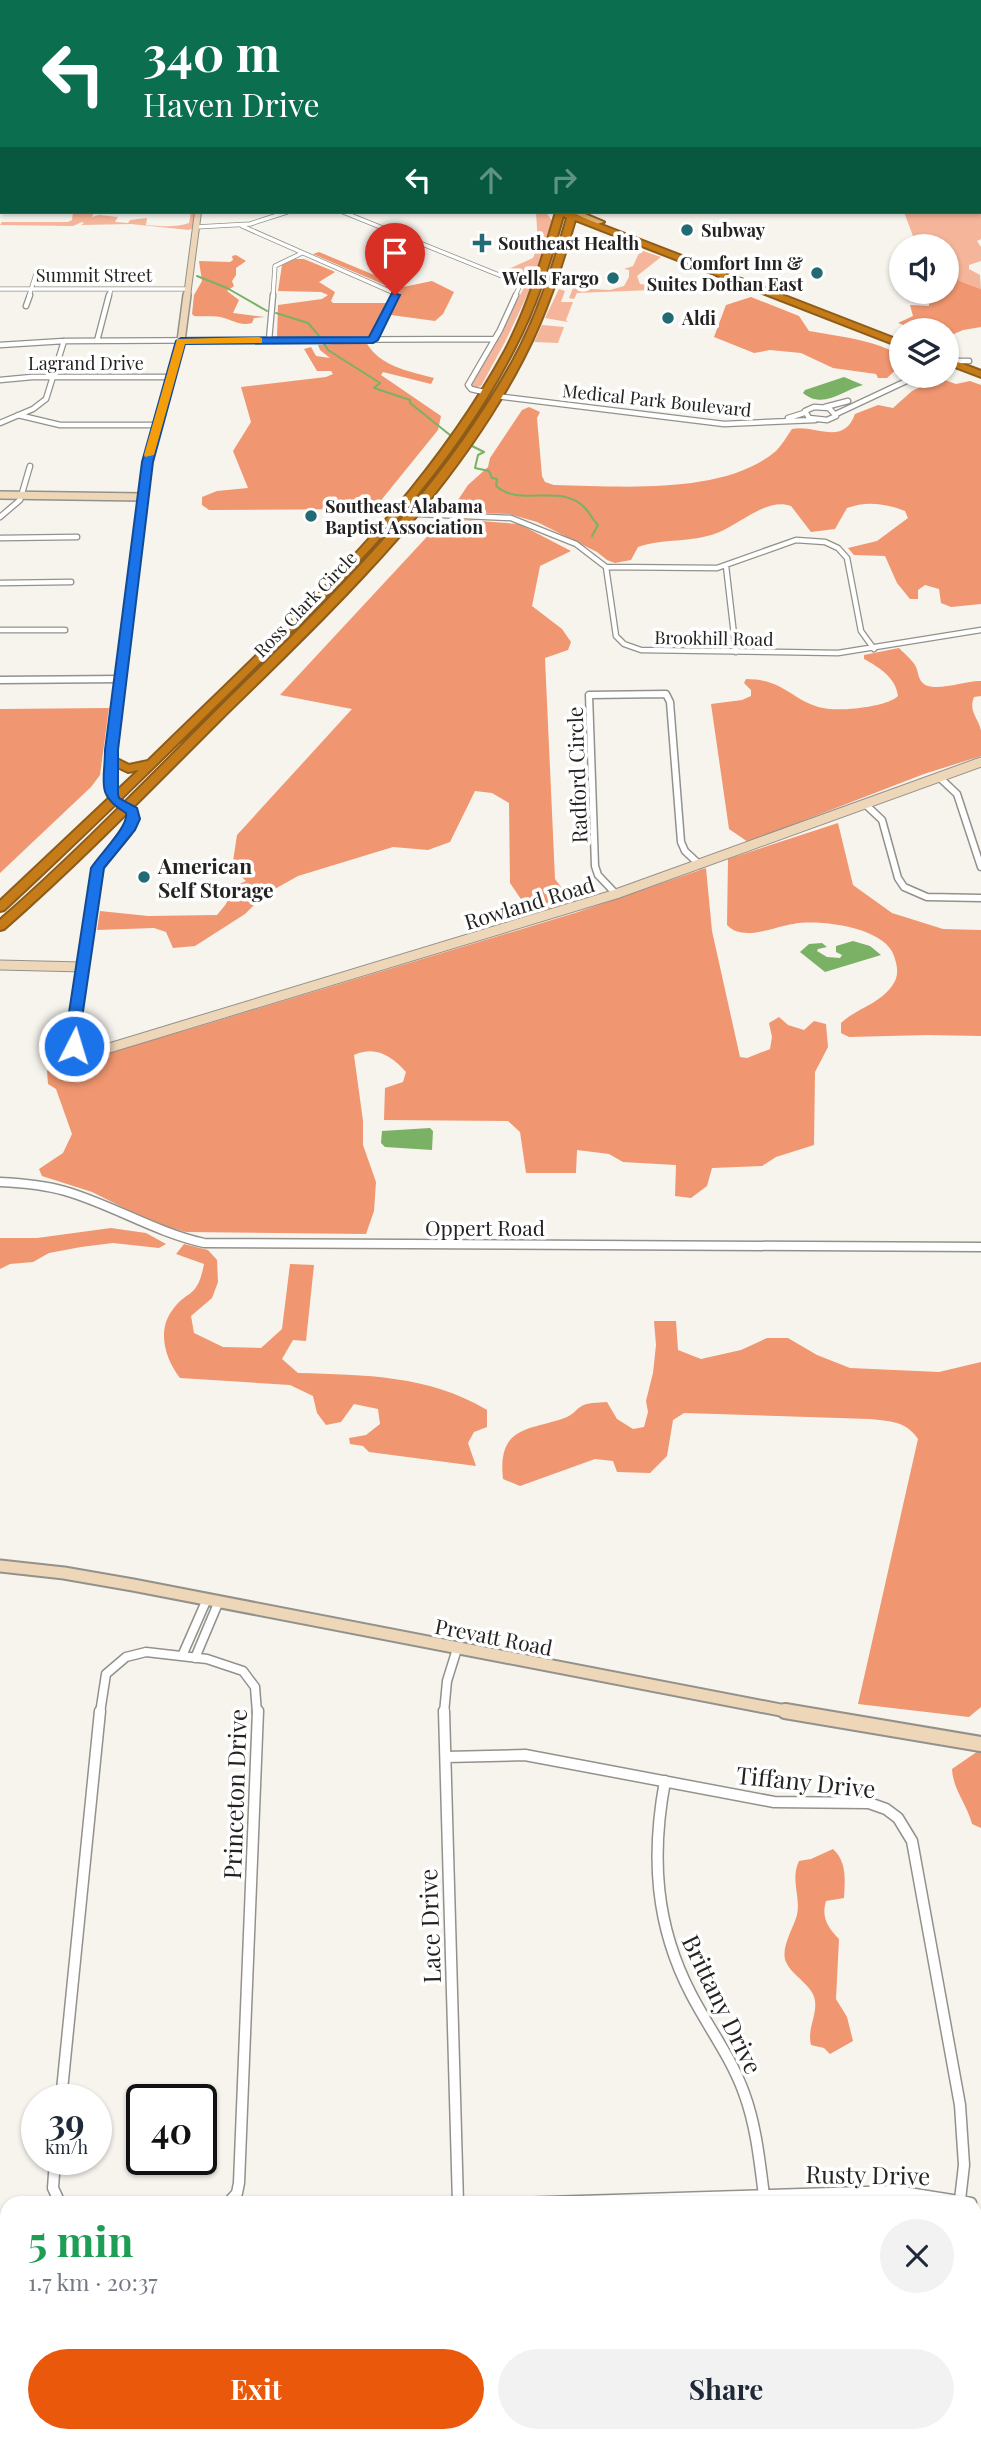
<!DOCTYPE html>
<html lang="en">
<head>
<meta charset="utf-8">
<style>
  body { margin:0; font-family:"Playfair Display",serif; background:#f2f2f3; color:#1f2937; height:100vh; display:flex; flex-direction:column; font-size:26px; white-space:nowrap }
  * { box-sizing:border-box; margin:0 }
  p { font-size:23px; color:#747a83 }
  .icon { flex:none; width:38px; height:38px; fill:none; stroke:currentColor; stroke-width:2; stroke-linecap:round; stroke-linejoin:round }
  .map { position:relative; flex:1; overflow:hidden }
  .drawer { position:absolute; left:0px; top:2196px; width:982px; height:247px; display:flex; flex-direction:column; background:#fff; border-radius:21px 21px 0 0; box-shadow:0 2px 5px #0004 }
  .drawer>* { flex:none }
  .top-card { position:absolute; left:0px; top:0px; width:982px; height:214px; box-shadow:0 2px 5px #0004; background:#0b6e4f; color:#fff; overflow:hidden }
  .tools { position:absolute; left:889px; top:234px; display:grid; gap:14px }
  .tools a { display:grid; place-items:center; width:70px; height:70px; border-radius:50%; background:#fff; box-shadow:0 2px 5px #0004; font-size:35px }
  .speed { position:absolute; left:21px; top:2084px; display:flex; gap:14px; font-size:35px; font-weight:700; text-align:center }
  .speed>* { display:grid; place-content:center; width:91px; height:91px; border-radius:50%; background:#fff; box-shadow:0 2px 5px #0004; line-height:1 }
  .speed small { font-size:18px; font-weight:400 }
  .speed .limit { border:4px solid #111; border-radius:10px; background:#fff; color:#111 }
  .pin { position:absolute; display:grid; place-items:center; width:60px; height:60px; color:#fff; margin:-72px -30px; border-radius:50% 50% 50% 0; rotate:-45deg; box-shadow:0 0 7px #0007 }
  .pin .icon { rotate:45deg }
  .me { position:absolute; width:77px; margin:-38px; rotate:5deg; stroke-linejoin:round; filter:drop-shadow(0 0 5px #0008) }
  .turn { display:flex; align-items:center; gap:24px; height:147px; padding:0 28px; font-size:32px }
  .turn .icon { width:91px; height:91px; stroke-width:2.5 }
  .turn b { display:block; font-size:49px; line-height:60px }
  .lanes { display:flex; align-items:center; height:66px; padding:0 28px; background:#0003; justify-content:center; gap:35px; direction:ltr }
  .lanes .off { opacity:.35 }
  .round { display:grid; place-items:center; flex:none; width:74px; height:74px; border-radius:37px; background:#f2f2f3 }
  .summary { display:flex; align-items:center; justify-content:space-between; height:119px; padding:0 28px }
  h1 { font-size:42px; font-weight:700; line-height:52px; color:#1e9e55 }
  .action { display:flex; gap:14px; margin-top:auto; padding:14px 28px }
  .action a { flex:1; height:80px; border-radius:42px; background:#ea580c; color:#fff; font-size:28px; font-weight:700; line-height:80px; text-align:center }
  .action a+a { background:#f2f2f3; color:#1f2937 }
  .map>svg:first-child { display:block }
</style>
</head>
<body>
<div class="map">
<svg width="981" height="2442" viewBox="0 0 981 2442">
  <rect width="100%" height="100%" fill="#f6f4ed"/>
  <path fill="#f5b59a" d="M981,156V239L977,241L981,247V261L969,265V269L980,275L981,289L947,276V247H917L904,212H980Z
    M73,212H94L92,217L99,215L118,217L115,222L128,223L130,220L147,218L146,225C160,226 176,228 189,223L191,212H195L193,228L189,230L131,224L81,225L84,223L82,222L73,226L0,225L2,222H68L72,220Z
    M536,212H546L553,222L535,277L516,278L503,275L504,271L533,258L538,245Z
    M643,251L661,257L637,276L640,284L677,289L577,293L574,299L569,298L573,288L610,290L624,286L629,277V270L624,269L633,266L639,253Z
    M526,284L532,285L505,342L481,386L473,388L471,385Z
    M559,289L565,291L561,302H573L566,320L568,322L545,318Z
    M542,325L564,327L558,343L534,342Z
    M981,2313V2442H941L943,2436H975V2314Z"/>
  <path fill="#f09670" d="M319,252L403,287L432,281L454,292L443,314L435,321L391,315L398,297L394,289L313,254Z
    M236,255L246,261L236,268V275L232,281L234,286L227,291L239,300L233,313L265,317L254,318L252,323C240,326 235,321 224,318C215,315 204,317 194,316L192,314L194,295L202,281L199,261L230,262L233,260L232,256Z
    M295,259H304L333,271L335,272L319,282L335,292L331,301L333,303H390L370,336L277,337L278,305L322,299L328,295L321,292L278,291L282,265Z
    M947,276L981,289V327L963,330L947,337V331H920L898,323L913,316L910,305L929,306V292H947Z
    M751,297L799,316L809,331C841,337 871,339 900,355L901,365L887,378H878L876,374L833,368L801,353L770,350L754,353L714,337L726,305Z
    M366,342C380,367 409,371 434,378L431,384L383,372L381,375L441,416L438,430L374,509L209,510L202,505V497L217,491L248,488L233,451L251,422L241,387L326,377L333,374L331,371H317L304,349L311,347L316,356L330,358L320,350L318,345Z
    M939,378L956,384L970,381L981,385V604L951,607L941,603L939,589L925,585L918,590V599H910L897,583L885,556L854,555L848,548L877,541L908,518L905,511C885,503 866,501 847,508L835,529L811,532L791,506C767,497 739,525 717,533C691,543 663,538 638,547L631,560L615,563L607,560L597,552L537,522L509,514L450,512L468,485L488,467L490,458L522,410L529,407L540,412L537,418L542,476L545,482L554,485C618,486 724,496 776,451C782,445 787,436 792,429C815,424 843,447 855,414L878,405L893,408L912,391Z
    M467,520L519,524L571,551L540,566L532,606L562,629L571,642L568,650L545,658L555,879L572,902L531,914L510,883L509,803L492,793L475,791L450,842L428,850L393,847L298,876L264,895L245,914L195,946L173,948L166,932L154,928L97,930L100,911L148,916L217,915L226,904L233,887L246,881L232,868L237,835L352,709L280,695L437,526Z
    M899,648C904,653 911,659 915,665C918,670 918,677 921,681C930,695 965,680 981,681V696L974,697C968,712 979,718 981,731C981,739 981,749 981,756L924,774L748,842L729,829L711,704L742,700L751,696V690L744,683L746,679C785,679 793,702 823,708C838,712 888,707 898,696C896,678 879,667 864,659V655Z
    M109,708L100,775L91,787L0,873V709Z
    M838,823L853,885L892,913L943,929L981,930V1036L928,1035L849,1037L841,1033V1023C857,1008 878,1005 892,986C899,977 898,967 894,956C885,927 819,919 793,924C773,927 743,942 727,925L728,859Z
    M706,868L712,931L740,1057L747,1058L770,1049L772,1037L769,1023L779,1017L788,1025L804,1030L814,1021L826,1024L828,1047L815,1072L814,1145L776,1157L762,1166L712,1168L707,1186L691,1198L675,1196L676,1165L623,1162L609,1154L577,1150L576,1173H526L520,1132L508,1121L384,1120L385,1088L403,1082L406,1072C392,1056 375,1045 354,1055L363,1121V1145L376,1182L374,1211L366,1234L186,1232L154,1223L92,1192L42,1176L39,1169L63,1153L72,1134L56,1089L48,1084L47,1070L61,1059L91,1058L197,1027L578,912Z
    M111,1228L146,1233L166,1244L159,1248L113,1243L81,1247L49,1253L33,1262L10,1264L0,1269V1238H37Z
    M184,1244L208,1250L217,1260L218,1282L212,1298L191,1316L194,1333L223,1347L261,1348L282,1329L290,1264L314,1265L306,1341L293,1340L282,1359L298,1373C365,1375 429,1375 487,1410V1427L474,1432L468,1443L476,1466L369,1452L363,1446L350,1444L349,1438L366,1435L380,1424L378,1409L354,1404L341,1422L326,1425L317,1413L313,1396L290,1385L180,1378C166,1360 157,1333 171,1312C187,1288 197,1301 204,1264L176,1254Z
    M654,1321H676L678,1350L701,1359L741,1350L767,1338H788L817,1355L850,1368L939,1372L981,1362V1707L969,1717L858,1704L918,1439C906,1421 890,1421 869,1419L684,1413L673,1420L667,1456L650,1473L617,1472L613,1461L595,1459L520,1486L503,1479C497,1424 531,1431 567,1417C572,1415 576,1410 580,1407C587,1402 598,1403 607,1402L617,1419L633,1429L644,1427L648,1412L646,1401L653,1373L656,1345Z
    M981,1749V1828L972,1824C967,1804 953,1790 952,1769Z
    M833,1849C847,1862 845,1879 844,1898L826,1901C821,1918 828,1927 839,1939L836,1999L847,2017L853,2041L830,2054L824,2048L811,2045C807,2029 817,2016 815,2001C814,1986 792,1976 786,1962C780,1949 793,1929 797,1915C801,1896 790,1880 799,1861L811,1859Z
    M692,2436H943L941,2442H693Z"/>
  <path fill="#7ab164" d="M844,377L863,385C843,390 823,410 803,393L805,390Z
    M853,941L870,946L881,955L825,972L800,952L809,944L822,943L827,947L818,949L817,951L827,957L840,958L842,955L836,952V946Z
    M430,1128L433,1131L432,1150L385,1147L381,1143L382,1131Z"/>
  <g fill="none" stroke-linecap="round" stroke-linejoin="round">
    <path stroke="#7ab164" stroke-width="2" d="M802,2L807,0
      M197,276L227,288L267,311
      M276,313L308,323L321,338
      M323,342L328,350L380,383L374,388L410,400V403L450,435
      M470,445L484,452L478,455L475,468L489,471L492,478L497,479L496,486C521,508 560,482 585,508C589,512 593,520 598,525L592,536"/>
    <path stroke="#7ab164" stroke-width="3.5" d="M741,2436L742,2442"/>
    <g stroke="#93918b" stroke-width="5">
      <path id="street-far4" d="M476,0L478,2
        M343,212L509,279L539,283
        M242,226L394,293V296
        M196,227L250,224L287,212
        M0,289H189
        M29,296L36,274
        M109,296L111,289
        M273,296L275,266L302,253
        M515,296L522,281"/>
    </g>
    <g stroke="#93918b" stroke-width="7">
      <path id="street-far3" d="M26,306L30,295
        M269,340L273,295
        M373,340L394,301V295
        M97,341L109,295
        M0,345L64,341L495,339
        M947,361H969
        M0,380L32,377H172
        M484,392L471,389L468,385L500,330L516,295
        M496,396L724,424L815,420
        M814,407L829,408L836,416L827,420L809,418L805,411Z
        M825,407L848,401
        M836,414L917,376
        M18,415L60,425H158
        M788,418L804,413
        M0,423L33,409L46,399L64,341
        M396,513L511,518L576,544L606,567L616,636L624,644L641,650L838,653L981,630
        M0,517L20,500L30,466
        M0,538L77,537
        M726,566L736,652
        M606,567L717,568L796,540L825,542L838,548L847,558L861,631L874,649
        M0,583L71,582
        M0,630H65"/>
    </g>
    <g stroke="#93918b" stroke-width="9">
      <path id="street-far2" d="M0,680L122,679
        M939,777L957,794L981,867
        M865,804L882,820L898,878L904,887L927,897L981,898
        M616,894L598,875L595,866L589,695L666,694L670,702L681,842L685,851L700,865"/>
    </g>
    <g stroke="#93918b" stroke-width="11">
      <path id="street-far1" d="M0,1182C22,1183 44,1185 65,1191C113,1205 155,1232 204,1243L981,1247
        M182,1656L207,1599
        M195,1658L219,1601
        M100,1713L106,1674L126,1657L146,1652L207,1659L243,1671L255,1687L257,1713
        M444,1713L447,1681L457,1649"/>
    </g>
    <g stroke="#93918b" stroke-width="13">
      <path id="street" d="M444,1711L458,2203
        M446,1757L525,1755L774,1802L869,1803L886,1809L898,1818L912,1841L960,2105L964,2165L960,2200
        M665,1781C651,1856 655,1925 691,1994C708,2027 731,2057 744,2093C757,2128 760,2166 765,2203
        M61,2100L100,1711
        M55,2160L53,2188L60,2203
        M228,2203L237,2193L239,2183L258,1711
        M516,2203L896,2191L971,2203
        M440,2436V2442
        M21,2442L22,2436"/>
    </g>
    <g stroke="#93918b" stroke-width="8">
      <path id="secondary-far4" d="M187,296L198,212"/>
    </g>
    <g stroke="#93918b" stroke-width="10">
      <path id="secondary-far3" d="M0,495L143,497
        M122,667L148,462L181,341L187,295"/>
    </g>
    <g stroke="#93918b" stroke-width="11">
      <path id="secondary-far2" d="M123,665L112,750L111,794L114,800L132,811L133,818L127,833L98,868L72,1039L77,1049L96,1052L616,894L981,762
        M0,965L83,967"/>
    </g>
    <g stroke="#93918b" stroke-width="15">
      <path id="secondary-far1" d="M0,1566L64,1573L133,1585L796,1713"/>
    </g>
    <g stroke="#93918b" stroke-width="18">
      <path id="secondary" d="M785,1711L981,1744"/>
    </g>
    <g stroke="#8d5c1a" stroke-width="4">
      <path id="primary" d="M980,39H981V43H980Z
        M0,89H2V93H0Z
        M571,212H580L604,222L597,224Z"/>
    </g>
    <g stroke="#8d5c1a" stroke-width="4">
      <path id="highway" d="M572,0H578V2H572Z
        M582,0H588V2H582Z
        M556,212H577L576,215L901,341V347L575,220C561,268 546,315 523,359C451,499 332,610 221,719C150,790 80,862 4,929L0,930V920C74,855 143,784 213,714C323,606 438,497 513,361C538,315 553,267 567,218L563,216C550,262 536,307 514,349C447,481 336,587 232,690C157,764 82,838 4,910L0,911V901L139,770L128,772L107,762V758H115L129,765L148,761C276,635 418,511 505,351C528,307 542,260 556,212Z
        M947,358L981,371V377L947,364Z"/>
    </g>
    <use href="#street-far4" stroke="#fff" stroke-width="3.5"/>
    <use href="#street-far3" stroke="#fff" stroke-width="4.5"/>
    <use href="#street-far2" stroke="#fff" stroke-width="6"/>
    <use href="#street-far1" stroke="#fff" stroke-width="8"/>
    <use href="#street" stroke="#fff" stroke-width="10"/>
    <use href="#secondary-far4" stroke="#eed7b9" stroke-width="6"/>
    <use href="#secondary-far3" stroke="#eed7b9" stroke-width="7"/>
    <use href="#secondary-far2" stroke="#eed7b9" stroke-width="9"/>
    <use href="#secondary-far1" stroke="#eed7b9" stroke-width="11"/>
    <use href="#secondary" stroke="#eed7b9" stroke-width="14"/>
    <use href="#primary" fill="#dcb074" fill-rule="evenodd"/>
    <use href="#highway" fill="#c57b17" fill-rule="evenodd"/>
    <g stroke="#979591" stroke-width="3.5">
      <path id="rail" d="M417,0L423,2
        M455,0L471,2"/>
    </g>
    <use href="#rail" stroke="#fff" stroke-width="2" stroke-dasharray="4.5" stroke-linecap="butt"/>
  </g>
  <path fill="#1a73e8" stroke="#114b97" stroke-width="2" d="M392,293L400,295L378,340L373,343L185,344L153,462L118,750V794L119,798L137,808L140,819L135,830L104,868L79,1039L81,1046L79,1050H68L65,1039L91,868C100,854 129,826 126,813C95,795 105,782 105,750L142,462L176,341L181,338L369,337Z"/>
  <path fill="#f59e0b" d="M259,337L262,338V343L185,344L154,455L145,457L144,455L177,339Z"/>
  <g fill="#226b75" stroke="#fff" stroke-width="2.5">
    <circle cx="687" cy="230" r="7"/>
    <path d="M478.5 232.5h7v7h7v7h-7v7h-7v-7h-7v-7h7z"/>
    <circle cx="817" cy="273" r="7"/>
    <circle cx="613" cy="278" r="7"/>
    <circle cx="668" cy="318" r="7"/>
    <circle cx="311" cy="516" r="7"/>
    <circle cx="144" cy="877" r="7"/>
  </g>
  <g text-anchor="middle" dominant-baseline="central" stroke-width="7" stroke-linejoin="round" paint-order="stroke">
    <g font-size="18" font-weight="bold" fill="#242321" stroke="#fff" text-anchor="start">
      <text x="701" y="230">Subway</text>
      <text x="498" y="243">Southeast Health</text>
      <text x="803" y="263" text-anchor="end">Comfort Inn &amp;<tspan x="803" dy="21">Suites Dothan East</tspan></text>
      <text x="599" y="278" text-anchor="end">Wells Fargo</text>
      <text x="682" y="318">Aldi</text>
      <text x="325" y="506">Southeast Alabama<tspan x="325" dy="21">Baptist Association</tspan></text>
    </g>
    <g font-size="18" fill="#242321" stroke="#fff">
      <text x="94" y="275">Summit Street</text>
      <text x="86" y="363">Lagrand Drive</text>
      <text transform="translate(657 400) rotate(6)">Medical Park Boulevard</text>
      <text transform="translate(305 604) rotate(-46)">Ross Clark Circle</text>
      <text transform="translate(714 638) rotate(1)">Brookhill Road</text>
    </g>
    <g font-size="21" fill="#242321" stroke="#fff">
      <text transform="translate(576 775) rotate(-92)">Radford Circle</text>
      <text transform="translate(529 902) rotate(-17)">Rowland Road</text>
      <text x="485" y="1227">Oppert Road</text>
      <text transform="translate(494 1636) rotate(11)">Prevatt Road</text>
    </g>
    <g font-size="21" font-weight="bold" fill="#242321" stroke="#fff" text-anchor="start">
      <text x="158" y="865">American<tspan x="158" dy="24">Self Storage</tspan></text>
    </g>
    <g font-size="24" fill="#242321" stroke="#fff">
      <text transform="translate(806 1781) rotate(6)">Tiffany Drive</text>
      <text transform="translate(234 1794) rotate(-88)">Princeton Drive</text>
      <text transform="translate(429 1926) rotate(-92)">Lace Drive</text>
      <text transform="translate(723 2004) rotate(64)">Brittany Drive</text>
      <text transform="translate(868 2174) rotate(1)">Rusty Drive</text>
    </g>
  </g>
</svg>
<div class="tools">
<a><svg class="icon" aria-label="sound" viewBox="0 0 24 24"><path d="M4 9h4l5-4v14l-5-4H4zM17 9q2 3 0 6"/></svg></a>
<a><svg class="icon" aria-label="layers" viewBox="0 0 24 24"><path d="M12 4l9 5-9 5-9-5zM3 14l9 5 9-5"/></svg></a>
</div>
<div class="speed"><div>39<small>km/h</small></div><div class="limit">40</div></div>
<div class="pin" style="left:395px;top:295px;background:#d93025"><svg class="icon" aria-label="arrive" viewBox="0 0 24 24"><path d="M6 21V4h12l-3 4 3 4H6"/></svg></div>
<svg class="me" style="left:74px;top:1046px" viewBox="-20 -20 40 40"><circle r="17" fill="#1a73e8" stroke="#fff" stroke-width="3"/><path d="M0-11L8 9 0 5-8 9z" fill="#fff"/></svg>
<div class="top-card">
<div class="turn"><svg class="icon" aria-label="left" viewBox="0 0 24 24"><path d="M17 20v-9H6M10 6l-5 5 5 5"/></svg><div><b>340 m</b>Haven Drive</div></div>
<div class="lanes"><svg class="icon" aria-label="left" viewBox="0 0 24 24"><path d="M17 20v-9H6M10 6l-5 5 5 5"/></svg><svg class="icon off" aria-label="ahead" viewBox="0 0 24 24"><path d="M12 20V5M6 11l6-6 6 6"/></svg><svg class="icon off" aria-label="right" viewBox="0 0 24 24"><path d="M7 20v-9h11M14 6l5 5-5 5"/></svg></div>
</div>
<section class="drawer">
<div class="summary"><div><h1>5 min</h1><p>1.7 km · 20:37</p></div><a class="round"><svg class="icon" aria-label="close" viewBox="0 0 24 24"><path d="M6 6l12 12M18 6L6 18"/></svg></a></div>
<div class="action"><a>Exit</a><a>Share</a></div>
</section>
</div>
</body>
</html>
